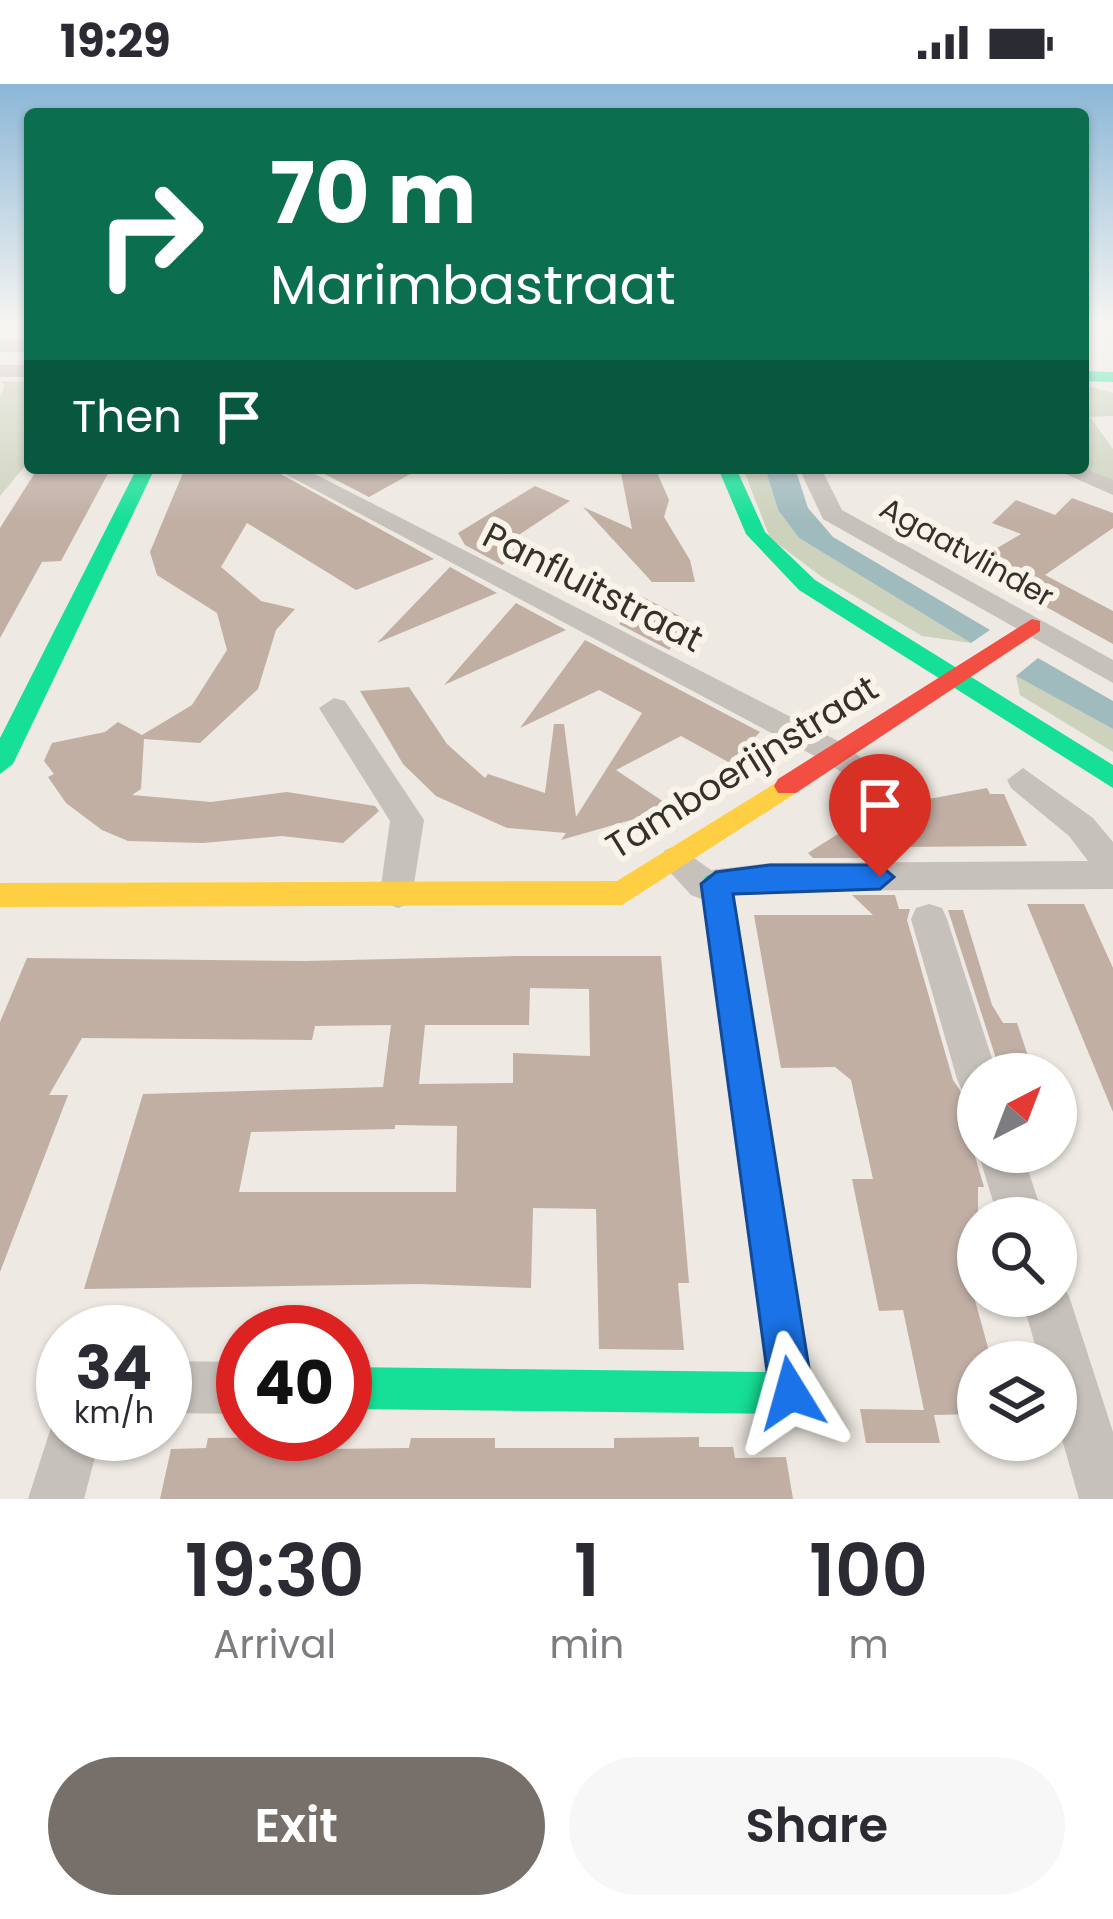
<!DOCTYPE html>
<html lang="en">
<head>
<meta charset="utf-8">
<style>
  body { margin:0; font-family:Poppins,sans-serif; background:#f7f7f7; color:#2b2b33; height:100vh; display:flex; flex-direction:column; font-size:45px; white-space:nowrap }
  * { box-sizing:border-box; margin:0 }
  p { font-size:39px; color:#7c7c81 }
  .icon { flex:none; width:66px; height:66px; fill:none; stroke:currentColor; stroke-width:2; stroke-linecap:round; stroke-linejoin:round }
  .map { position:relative; height:1415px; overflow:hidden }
  .sheet { display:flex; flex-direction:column; background:#fff; flex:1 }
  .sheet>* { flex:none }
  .hud { position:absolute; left:24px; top:24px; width:1065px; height:366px; border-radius:12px; box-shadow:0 3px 9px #0004; background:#0b6e4f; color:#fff; overflow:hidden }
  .needle { width:78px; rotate:42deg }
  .buttons { position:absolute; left:957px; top:969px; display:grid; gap:24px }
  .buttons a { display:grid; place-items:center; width:120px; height:120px; border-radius:50%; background:#fff; box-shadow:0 3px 9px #0004; font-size:60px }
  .speed { position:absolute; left:36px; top:1221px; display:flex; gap:24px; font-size:60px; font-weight:700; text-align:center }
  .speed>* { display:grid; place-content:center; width:156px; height:156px; border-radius:50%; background:#fff; box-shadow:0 3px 9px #0004; line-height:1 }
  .speed small { font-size:30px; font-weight:400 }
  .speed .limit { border:18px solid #d22; background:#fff; color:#111 }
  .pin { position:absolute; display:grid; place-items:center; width:102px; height:102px; color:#fff; margin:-123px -51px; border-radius:50% 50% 50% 0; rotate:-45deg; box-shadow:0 0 12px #0007 }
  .pin .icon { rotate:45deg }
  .me { position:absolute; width:132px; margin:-66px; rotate:352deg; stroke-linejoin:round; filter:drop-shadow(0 0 9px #0008) }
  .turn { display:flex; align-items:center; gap:42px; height:252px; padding:0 48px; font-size:54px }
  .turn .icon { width:156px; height:156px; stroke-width:2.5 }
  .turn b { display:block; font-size:84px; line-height:102px }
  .then { display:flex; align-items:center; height:114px; padding:0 48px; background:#0003; gap:24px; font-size:45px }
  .eta { display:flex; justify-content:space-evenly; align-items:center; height:204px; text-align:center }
  .eta b { font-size:72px; font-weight:600; line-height:84px }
  .cta { display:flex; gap:24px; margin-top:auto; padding:24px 48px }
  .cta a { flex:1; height:138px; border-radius:72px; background:#77706a; color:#fff; font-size:48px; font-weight:600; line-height:138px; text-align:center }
  .cta a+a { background:#f7f7f7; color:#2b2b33 }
  .status { display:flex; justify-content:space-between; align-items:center; height:84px; padding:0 60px; background:#fff; direction:ltr }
  .status svg { height:33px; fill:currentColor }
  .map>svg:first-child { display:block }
</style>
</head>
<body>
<div class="status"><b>19:29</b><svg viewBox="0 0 49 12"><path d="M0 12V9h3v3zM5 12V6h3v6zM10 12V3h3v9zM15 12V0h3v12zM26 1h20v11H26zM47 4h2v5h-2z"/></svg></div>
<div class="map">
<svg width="1113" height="1415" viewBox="0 0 1113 1415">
  <rect width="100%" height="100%" fill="#eee9e2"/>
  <path fill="#cdd2bd" d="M0,297L30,298V376L0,412V311L5,302Z
    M1083,301L1113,309V332L1090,333L1113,365V400L1083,384V320L1090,319Z
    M743,384H765L778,426L799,454L971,559L922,552L822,493L770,454Z
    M1016,592L1113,645V668L1020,611Z"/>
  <path fill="#a0bbbe" d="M765,384H795L808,424L833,453L990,546L971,559L799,454L778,426Z
    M1038,574L1113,617V645L1016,592Z"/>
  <path fill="#c1afa4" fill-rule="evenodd" d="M38,384H111L61,477L42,478L0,554V444Z
    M185,384H270L434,475L356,506L247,439L221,483L261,517L295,525L276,546L258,605L200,659L144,655L141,705L132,711L211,718L287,708L375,722L379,727L343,759L282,752L203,759L128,757L102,746L66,719L48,693L54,690L44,677L52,659L105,648L118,638L142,651L192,621L227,566L217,529L157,491L150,468Z
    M313,384H421L369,413Z
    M620,384H655L669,416L664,433L690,476L695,498H652L583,423L632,445Z
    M535,402L570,417L505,460L521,468L502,481L465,461L458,449Z
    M1072,414L1113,429V444L1045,491L1113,527V560L1010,503L1013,498L975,477L1021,450L992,439L1016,416L1055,431Z
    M450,483L497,509L377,559L449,484Z
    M643,513L691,538L669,566L619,540Z
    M516,519L566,546L444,601Z
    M585,556L760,648L730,679L681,652L616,686L673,724L561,756L566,749L507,744L436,712L403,680L360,607L409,603L447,660L485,694L488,690L545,709L554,640H564L576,733L642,629L599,606L520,644Z
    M987,704L990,710H1004L1027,762L898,763L900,769H882L884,774H813L808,769L852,741L897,721Z
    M852,811H895L899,825H910L907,836L953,996L966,1015L978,1055L974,1069L984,1103H978V1191H968L992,1278H978V1330L934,1331L940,1359H866L860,1325L924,1326L903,1226L879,1227L852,1095H873L851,996L835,983L781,984L754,831H873Z
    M1027,820H1084L1113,884V1028Z
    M948,826H963L992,921L1003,939H1017L1034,990H1001Z
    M516,872H661L689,1199H678L684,1266L599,1265L596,1125L533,1124L531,1204L420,1200L84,1205L143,1010L383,1003L391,941L315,942L312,956L82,954L49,1011H68L0,1188V938L27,874L305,877ZM530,904L589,905L590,972L513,969V999L419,1000L425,941H529ZM395,1041L457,1042L456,1108H239L251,1048L395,1045Z
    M293,1353L290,1364L325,1365L409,1364L411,1354H495V1364H614V1354L699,1353V1363H733L735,1374L786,1373L793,1415H160L171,1365L206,1364L208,1354Z"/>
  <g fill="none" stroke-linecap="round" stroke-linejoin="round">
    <path fill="#c7c1bb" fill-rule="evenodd" d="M0,256H30V268H0Z
      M0,281H30V293H0Z
      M274,384H303L846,661L880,691L864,703L824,677Z
      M799,384H821L842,426L1113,576V599L823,435Z
      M1052,384H1083L1113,396V411Z
      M334,614L345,617L424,736L411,819L398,824L385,819L380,809L390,737L319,624Z
      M1023,684L1093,734L1113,758V805L770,807L704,816L691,811L659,776L665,766L677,762L711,786L770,779L1088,777L1069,752L1011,704L1007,696Z
      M929,820L942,824L947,835L997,990H978V1015L963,1009L957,995L911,835L916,824Z
      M978,1068H1022L1044,1134H998Z
      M1056,1192L1069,1212L1113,1348V1415H1079L1056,1334V1278H1040L1021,1212H1056Z
      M165,1277L243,1278V1330L165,1329Z
      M63,1328V1350H101L84,1415H28L55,1331Z"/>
    <path fill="#16e098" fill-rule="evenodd" d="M1083,287L1113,288V298L1083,297Z
      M137,384H155L13,680L0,690V654Z
      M718,384H736L765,448L815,496L1113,681V704L799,506L746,450Z
      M716,788L726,792L731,800L812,1309L806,1324L791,1330L345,1325V1283L767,1288L701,800L706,792Z"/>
    <path fill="#ffcf43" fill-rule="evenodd" d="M787,692L800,702L796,709L622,821L0,823V799L617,797Z"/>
    <path fill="#f24e42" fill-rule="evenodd" d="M1032,535L1040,537V547L796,709H778L774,702L778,695Z"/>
  </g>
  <linearGradient id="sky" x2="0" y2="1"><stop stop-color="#8bb7d7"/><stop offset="0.55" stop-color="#f7f5f2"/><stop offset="1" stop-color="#f7f5f2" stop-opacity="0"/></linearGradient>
  <rect width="1113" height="436" fill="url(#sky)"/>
  <path fill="#1a73e8" stroke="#114b97" stroke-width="3" d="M770,781H880L894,793L880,805L733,810L813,1309L807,1324L791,1330L776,1324L770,1309L701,800L716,788Z"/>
  <g text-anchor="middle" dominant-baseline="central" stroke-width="12" stroke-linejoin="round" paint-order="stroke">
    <g font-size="30" fill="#372f29" stroke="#f9f4ea">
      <text transform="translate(967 468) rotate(29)">Agaatvlinder</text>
    </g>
    <g font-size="36" fill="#372f29" stroke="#f9f4ea">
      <text transform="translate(593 503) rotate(27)">Panfluitstraat</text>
      <text transform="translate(742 683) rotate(-32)">Tamboerijnstraat</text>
    </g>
  </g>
</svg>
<div class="buttons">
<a><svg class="needle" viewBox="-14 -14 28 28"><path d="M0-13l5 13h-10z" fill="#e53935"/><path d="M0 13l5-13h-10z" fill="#7c7c81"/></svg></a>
<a><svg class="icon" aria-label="search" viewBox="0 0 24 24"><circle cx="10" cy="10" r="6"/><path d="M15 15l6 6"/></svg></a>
<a><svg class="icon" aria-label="layers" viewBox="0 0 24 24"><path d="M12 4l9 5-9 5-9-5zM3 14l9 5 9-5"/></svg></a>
</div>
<div class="speed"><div>34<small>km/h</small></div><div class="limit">40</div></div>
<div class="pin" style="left:880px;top:793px;background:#d93025"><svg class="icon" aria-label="arrive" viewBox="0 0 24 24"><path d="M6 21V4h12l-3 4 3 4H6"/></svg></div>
<svg class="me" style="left:791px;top:1309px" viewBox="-20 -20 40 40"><path d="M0-17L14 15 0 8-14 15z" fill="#1a73e8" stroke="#fff" stroke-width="4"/></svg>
<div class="hud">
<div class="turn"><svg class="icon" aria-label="right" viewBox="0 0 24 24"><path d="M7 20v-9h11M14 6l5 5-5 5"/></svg><div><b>70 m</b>Marimbastraat</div></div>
<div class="then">Then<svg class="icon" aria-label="arrive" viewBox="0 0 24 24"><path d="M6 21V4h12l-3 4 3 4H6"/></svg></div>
</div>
</div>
<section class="sheet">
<div class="eta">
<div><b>19:30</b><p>Arrival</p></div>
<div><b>1</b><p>min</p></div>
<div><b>100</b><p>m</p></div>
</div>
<div class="cta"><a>Exit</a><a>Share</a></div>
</section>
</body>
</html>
